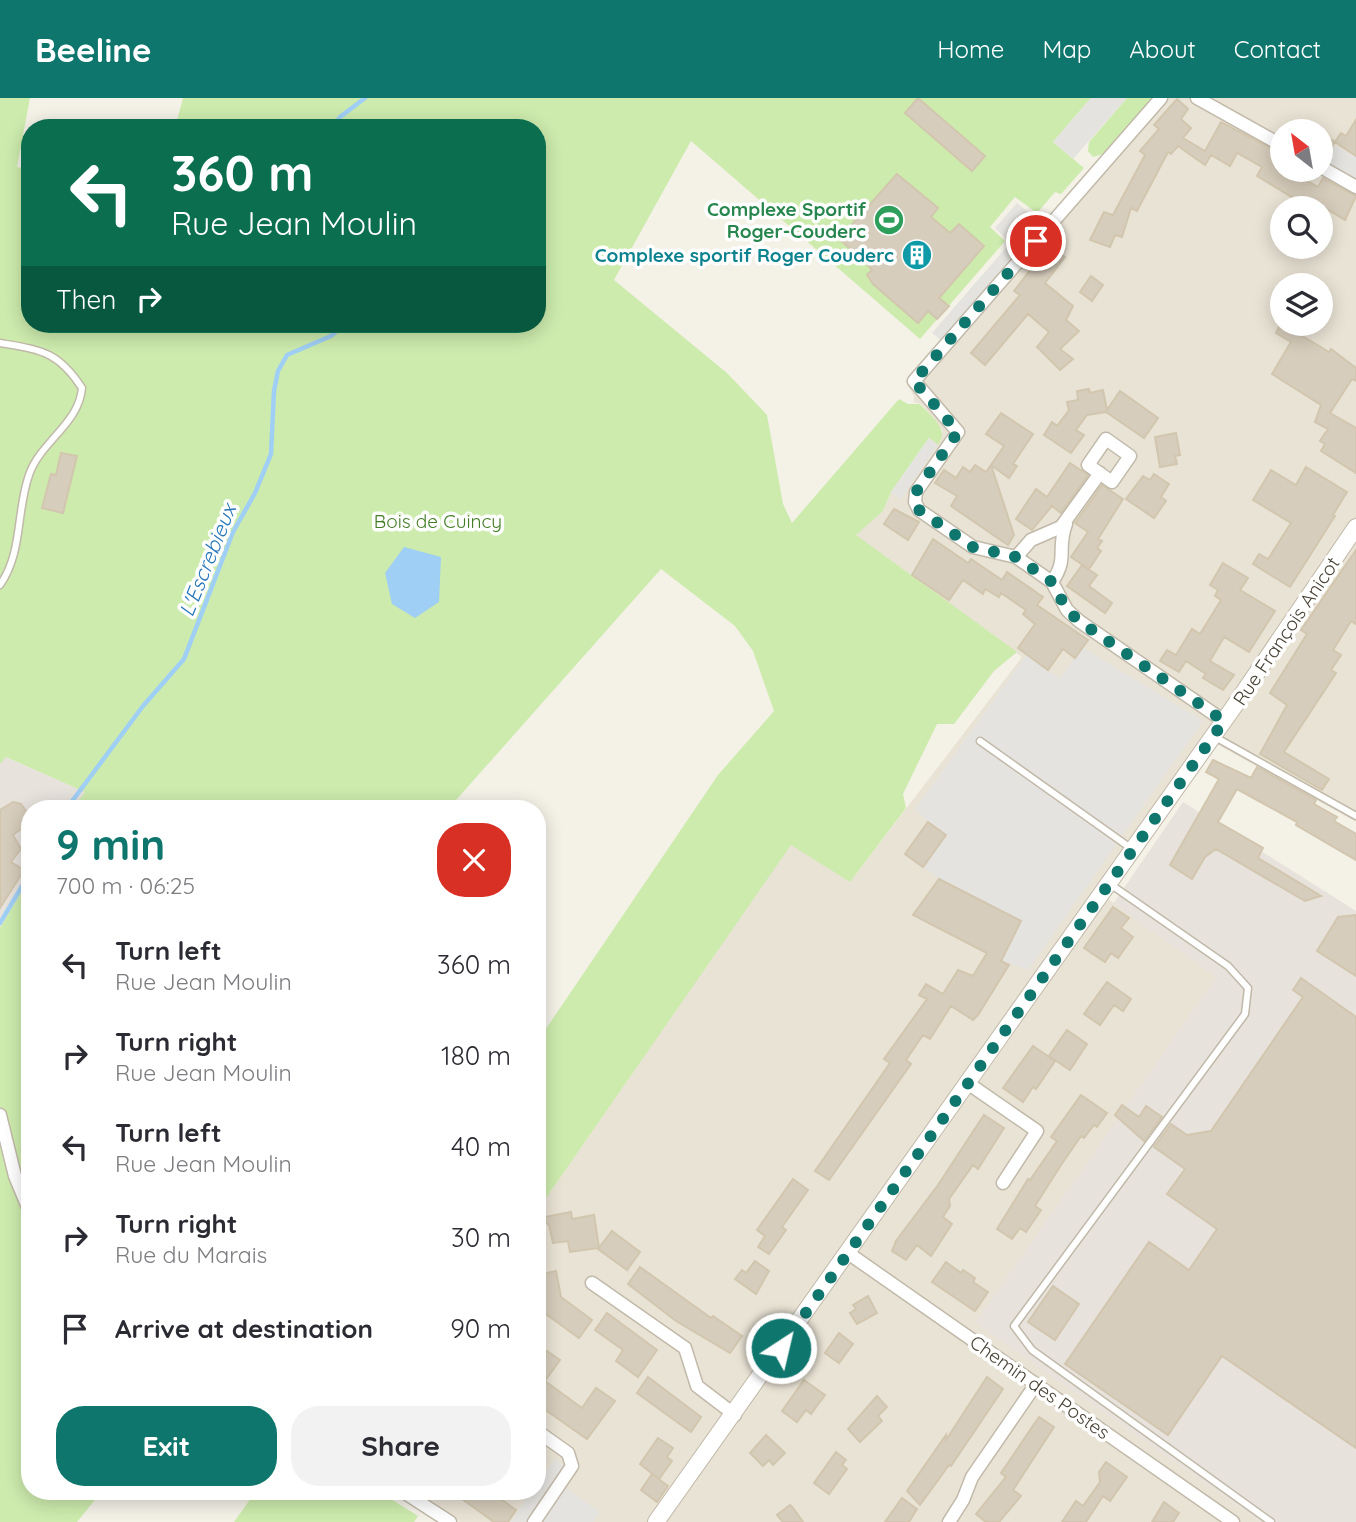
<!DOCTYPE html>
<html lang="en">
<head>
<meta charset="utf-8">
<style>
  body { margin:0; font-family:Quicksand,sans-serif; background:#f2f2f3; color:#2b2b33; height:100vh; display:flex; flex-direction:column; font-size:26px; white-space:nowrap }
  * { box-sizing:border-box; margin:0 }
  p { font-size:23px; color:#7c7c81 }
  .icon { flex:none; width:38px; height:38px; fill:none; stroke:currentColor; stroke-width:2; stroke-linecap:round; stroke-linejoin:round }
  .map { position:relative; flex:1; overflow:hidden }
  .side { position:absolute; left:21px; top:702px; width:525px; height:700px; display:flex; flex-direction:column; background:#fff; border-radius:28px; box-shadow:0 4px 18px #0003 }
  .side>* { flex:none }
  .hud { position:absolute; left:21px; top:21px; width:525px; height:214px; border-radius:28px; box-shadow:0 4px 18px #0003; background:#0b6e4f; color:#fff; overflow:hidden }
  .needle { width:46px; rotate:329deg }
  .controls { position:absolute; left:1270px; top:21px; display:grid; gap:14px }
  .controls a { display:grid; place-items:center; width:63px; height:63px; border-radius:50%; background:#fff; box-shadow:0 4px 18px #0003; font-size:35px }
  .pin { position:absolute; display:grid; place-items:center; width:60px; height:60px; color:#fff; margin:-30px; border:4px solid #fff; border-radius:50%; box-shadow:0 2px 7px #0007 }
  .me { position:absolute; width:77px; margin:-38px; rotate:35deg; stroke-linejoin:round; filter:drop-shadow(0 0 5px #0008) }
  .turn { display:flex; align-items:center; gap:24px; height:147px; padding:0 35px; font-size:32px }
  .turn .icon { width:91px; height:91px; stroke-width:2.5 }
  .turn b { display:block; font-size:49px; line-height:60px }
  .then { display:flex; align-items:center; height:66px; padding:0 35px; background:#0003; gap:14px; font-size:26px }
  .round { display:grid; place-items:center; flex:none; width:74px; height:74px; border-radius:28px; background:#f2f2f3 }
  .summary { display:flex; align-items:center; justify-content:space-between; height:119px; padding:0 35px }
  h1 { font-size:42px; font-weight:800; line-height:52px; color:#0f766e }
  .primary-button { display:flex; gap:14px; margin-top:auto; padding:14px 35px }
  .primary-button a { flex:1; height:80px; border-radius:28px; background:#0f766e; color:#fff; font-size:28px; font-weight:800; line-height:80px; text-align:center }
  .primary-button a+a { background:#f2f2f3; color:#2b2b33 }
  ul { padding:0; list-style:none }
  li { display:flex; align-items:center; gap:21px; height:91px; padding:0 35px }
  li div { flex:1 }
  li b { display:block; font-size:26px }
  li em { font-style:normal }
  header { display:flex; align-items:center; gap:42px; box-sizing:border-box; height:98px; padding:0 35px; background:#0f766e; color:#fff }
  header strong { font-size:33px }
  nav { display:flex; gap:38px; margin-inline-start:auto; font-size:24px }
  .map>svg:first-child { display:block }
</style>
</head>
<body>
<header>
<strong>Beeline</strong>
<nav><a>Home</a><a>Map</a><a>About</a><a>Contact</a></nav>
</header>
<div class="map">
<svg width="1356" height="1424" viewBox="0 0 1356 1424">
  <rect width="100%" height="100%" fill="#f4f1e7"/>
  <path fill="#e9e3d5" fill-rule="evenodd" d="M1152,0H1356V724L1215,645L1108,801L1217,878L976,1225L1261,1424H460L414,1393H537V1113L791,746L850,784L1022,559L855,437L883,413L891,394L943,333L921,306L914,304V298L905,283ZM1283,33H1321V72H1283ZM1283,110H1321V149H1283ZM1283,187H1321V226H1283Z"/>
  <path fill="#e7e2dc" d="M5,659L86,694L73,710H30V779L0,830V666Z
    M1183,704L1356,813V1424H1261L975,1225L1216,879L1113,806Z"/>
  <path fill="#cdebad" d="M0,0H30L17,69L30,72V226H537V30H175L183,0H1091L1053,44L1084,70L1061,96L1055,94L1037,115L1015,99L990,129L1005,143L920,241L691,43L614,182L727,275L767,317L783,406L792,425L899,301L908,306H920C932,320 950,330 938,347L929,340L891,394L883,413L856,437L1017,554L994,573L954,626H937L903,696L906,710L850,784L791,747L537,1113V944L718,677L774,613L753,553L735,528L661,471L449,710H73L85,694L6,659L0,666Z
    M1127,0H1152L1103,56L1093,59L1088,53L1089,44Z
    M30,779V1393H102L77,1424H0V830Z
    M256,1393H378L418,1418L414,1424H234Z"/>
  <path fill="#e5e3df" d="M1091,0H1127L1073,61L1053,44Z
    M1335,47L1356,59V85L1324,66Z
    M1017,105L1041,125L941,242L932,235L1010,145L995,130Z
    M929,340L938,347L901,401L891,394Z
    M1082,549L1203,623L1028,872L1001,862L1021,823L939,781L923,769L928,724L915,711L1027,556L1060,581Z
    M555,1361L574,1374L565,1389L600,1414L593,1424H510L532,1393H537V1386Z"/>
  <path fill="#a0cff5" d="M404,449L441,459L439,504L415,520L392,506L385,475Z"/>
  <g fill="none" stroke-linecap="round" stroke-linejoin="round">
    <path stroke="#a0cff5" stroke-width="4.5" d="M333,30L340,19L365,0
      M67,710L143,608L184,561L233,434L255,395L271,356L274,293L278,273L287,257L331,238L344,226
      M0,825L30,775"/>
  </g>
  <path fill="#d7cdbc" stroke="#d2c6ae" stroke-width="2" d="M918,0L985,58L972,73L905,15Z
    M1177,1L1188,11L1181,21L1191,30L1183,40L1205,53L1221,24L1282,56L1275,68L1303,84L1305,82L1318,89L1323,80L1356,98L1345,122L1325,110H1295L1298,103L1257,78L1262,69L1237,55L1230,68L1211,57L1205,67L1178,48L1171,56L1168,54L1137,113L1131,110L1122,139L1115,137L1110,149L1090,142L1104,114L1113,117L1145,57L1140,53L1159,31L1154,27Z
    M1356,22V58L1335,44L1341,35L1346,38Z
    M1321,35L1335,44L1324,61L1321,60Z
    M897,76L938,110L931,119L950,135L959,126L984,148L939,200L949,208L937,221L928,213L918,225L873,186L867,177L872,172L866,165L839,141Z
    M1049,148L1065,159L1045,185L1073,208L1066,222L1079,233L1060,251L1073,261L1060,272L1037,249L1049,234L1028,216L985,267L971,255L1020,197L1014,193Z
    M1091,178L1103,187L1092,203L1080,194Z
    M1281,225L1329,254L1331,251L1356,270V283L1352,281L1330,315L1356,330V375L1321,353L1325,346L1320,343L1328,331L1315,324L1321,307L1272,276L1291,244L1276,235Z
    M1089,291L1090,295L1103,292L1107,312L1120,293L1158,320L1144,340L1106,314L1087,317L1076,332L1084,337L1071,355L1044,337L1052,324L1057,328L1069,312L1067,304L1078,302L1077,293Z
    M1001,315L1033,336L1013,366L1017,368L1009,380L991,367L1004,348L986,336Z
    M1176,335L1180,357L1175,358L1177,366L1160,369L1155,339Z
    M61,355L77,358L63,415L42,410L51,376L56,377Z
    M1070,365L1088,377L1061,415L1052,408L1032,432L1016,421L1036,391L1047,399Z
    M975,367L986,374L991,367L1014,437L1008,447L951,408L957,398L935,385L944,372L956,380L963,369L970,374Z
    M1306,369L1347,394L1333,417L1335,418L1290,489L1253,466L1259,456L1268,461L1291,425L1253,402L1271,372L1296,387Z
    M1154,376L1169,386L1161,399L1166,403L1154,420L1126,401L1143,378L1150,382Z
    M1102,387L1123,401L1098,441L1102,443L1097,450L1101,453L1089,471L1071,459L1088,434L1075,425Z
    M894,411L919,424L908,442L884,426Z
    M933,441L968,465L971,461L1002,482L1007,474L1043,499L1037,507L1088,542L1075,560L1063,551L1048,572L1018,550L1035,526L1023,516L1026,512L1001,495L999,499L985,491L983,496L963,482L949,502L912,477Z
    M1356,452V526L1351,523L1333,552L1341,557L1331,572L1336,575L1284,654L1329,681L1322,692L1260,656L1287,607L1270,595L1307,536L1301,532Z
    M1223,465L1248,480L1240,492L1275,513L1249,554L1224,539L1210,563L1234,577L1223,592L1203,580L1206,576L1186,563L1179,574L1160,563L1167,552L1176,557L1192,531L1200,536L1221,502L1215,498L1218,492L1210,487Z
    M1082,467L1097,477L1089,488L1112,505L1105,515L1067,488Z
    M1213,662L1251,680L1257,669L1316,702L1314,706L1337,719L1334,723L1356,736V762L1296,727L1297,724L1237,691L1218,724L1263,750L1258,760L1321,798L1305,803L1216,751L1205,759L1192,781L1170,767L1219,681L1206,674Z
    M13,704L21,706L28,716L25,728L13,737L21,751L11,764L24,772L0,810V712Z
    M928,724L946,737L923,769L905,756Z
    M939,781L1021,823L1001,863L1009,867L978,917L973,922L951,908L930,941L923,937L906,962L911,966L829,1082L815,1073L890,965L884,961L927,901L919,897L926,886L943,896L958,872L973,878L987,855L913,817Z
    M1113,809L1129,820L1121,830L1133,839L1118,860L1111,855L1105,864L1084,850Z
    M1356,817V878L1317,853L1338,819Z
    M1301,880L1356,919V1350L1222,1258L1168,1337L1065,1266L1149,1144L1189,1172L1217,1131L1167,1096L1185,1071L1154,1049L1171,1026L1187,1037L1211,1033L1303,899L1293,892Z
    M1107,884L1131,901L1123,913L1114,907L1100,927L1084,916Z
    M1067,932L1087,946L1070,972L1049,958Z
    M1033,948L1055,963L1036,991L1033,989L1023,1004L1003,990Z
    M1081,997L1107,1015L1097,1029L1094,1027L1084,1040L1081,1038L1061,1067L1035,1108L1041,1112L1026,1134L1020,1130L1012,1141L997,1131L1028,1081L1030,1082L1057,1043L1051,1039Z
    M1122,1007L1139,1019L1146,1008L1162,1019L1144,1043L1115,1017Z
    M984,1017L1004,1030L978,1071L973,1067L949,1101L950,1108L943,1119L952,1126L931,1158L917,1147L906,1162L892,1153L896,1143L938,1087Z
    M793,1081L808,1092L782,1129L786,1132L769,1156L758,1149L765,1138L757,1132Z
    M571,1114L572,1121L594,1117L599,1150L570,1154L568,1143L553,1145L549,1127L540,1120Z
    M612,1133L640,1154L627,1172L598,1151Z
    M755,1163L769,1173L756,1196L735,1181L742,1172L746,1175Z
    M946,1164L961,1175L963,1172L975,1180L973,1184L988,1194L975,1213L932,1184Z
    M640,1169L711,1220L713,1218L742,1238L730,1255L676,1223L628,1186Z
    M556,1173L561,1199L592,1222L579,1240L543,1214L537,1215V1177Z
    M1053,1188L1079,1206L1055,1242L1028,1224Z
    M868,1198L877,1215L857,1226L850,1215L856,1211L853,1207Z
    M607,1215L657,1252L638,1279L616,1263L623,1252L595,1232Z
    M839,1235L853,1246L839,1265L825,1255Z
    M547,1253L560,1262L545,1283L582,1310L596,1290L615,1303L587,1341L537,1306V1267Z
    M648,1279L701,1319L691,1334L637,1295Z
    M987,1279L1003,1291L951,1368L949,1367L920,1407L907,1393L946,1337V1342Z
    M804,1282L825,1297L811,1316L806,1312L797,1324L782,1313Z
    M877,1298L887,1309L878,1318L882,1323L860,1344L848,1331Z
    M1039,1319L1054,1329L1013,1392L1021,1398L999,1424H986L976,1416L1006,1379L1001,1375Z
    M766,1337L785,1355L773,1367L769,1362L763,1368L750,1355Z
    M658,1340L673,1350L667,1359L672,1363L659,1381L640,1366Z
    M836,1354L846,1362L842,1367L847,1371L829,1396L814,1385Z
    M1106,1364L1127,1379L1110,1403L1103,1398L1086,1424H1062L1076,1403L1083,1408L1100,1384L1099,1374Z
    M652,1376L668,1388L657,1404L641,1392Z
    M451,1393H490L516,1412L508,1424H494Z
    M902,1400L917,1411L909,1424H885Z
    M1164,1404L1179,1415L1173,1424H1152Z
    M790,1407L793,1410L803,1424H783L777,1417Z"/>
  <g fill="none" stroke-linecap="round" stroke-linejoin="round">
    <g stroke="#c1b9a9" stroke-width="9">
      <path id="service" d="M0,245C41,252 58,253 82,290C79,326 40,344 29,377C16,414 23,454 0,487
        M1215,639L1356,718
        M980,643L1132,751
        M1110,786L1228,868L1248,890L1245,916L1014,1228L1032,1252L1271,1424"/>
    </g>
    <g stroke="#c1b9a9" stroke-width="15">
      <path id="minor" d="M1161,0L914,283L958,334L916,394L915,404L919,412L973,449L1016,459L1052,484L1067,512L1079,523L1224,623
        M1197,0L1283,48
        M1321,69L1356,89
        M1106,341L1130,358L1112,384L1088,367Z
        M1016,459L1031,442L1061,429L1100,375
        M1052,484C1069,459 1056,453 1066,426
        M969,986L1037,1033L1003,1085
        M0,1017L15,1078L30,1114
        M848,1155L1233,1424
        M592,1185L685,1250L697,1288L735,1317
        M402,1393L450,1424
        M534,1424L572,1368L568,1355L537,1333
        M949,1424L963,1402L972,1379L1036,1286"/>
    </g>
    <g stroke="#c1b9a9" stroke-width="18">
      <path id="tertiary" d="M656,1424L1233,610L1356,429"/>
    </g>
    <use href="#service" stroke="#fff" stroke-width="6"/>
    <use href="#minor" stroke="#fff" stroke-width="12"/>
    <use href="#tertiary" stroke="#fff" stroke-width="16"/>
  </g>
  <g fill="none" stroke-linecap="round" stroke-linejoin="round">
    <path stroke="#0f766e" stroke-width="12" stroke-dasharray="0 21.6" d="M781,1250L1224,623L1079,523L1067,512L1052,484L1016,459L973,449L919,412L915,404L916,394L958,334L914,283L1036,143"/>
  </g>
  <defs>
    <g id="stadium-disc" transform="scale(1.575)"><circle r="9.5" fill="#2e9e5b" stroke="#fff"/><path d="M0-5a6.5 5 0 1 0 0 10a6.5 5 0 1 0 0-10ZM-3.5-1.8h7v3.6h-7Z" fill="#fff"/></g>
    <g id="building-disc" transform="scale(1.575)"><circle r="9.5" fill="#0f9aa8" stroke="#fff"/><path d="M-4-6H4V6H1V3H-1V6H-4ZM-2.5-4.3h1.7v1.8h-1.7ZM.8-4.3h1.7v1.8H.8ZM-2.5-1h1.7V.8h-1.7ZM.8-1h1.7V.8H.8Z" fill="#fff"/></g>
  </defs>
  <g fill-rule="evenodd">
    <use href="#stadium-disc" x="889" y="122"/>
    <use href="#building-disc" x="917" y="157"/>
  </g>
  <g text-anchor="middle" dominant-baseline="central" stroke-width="7" stroke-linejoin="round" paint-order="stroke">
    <g font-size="19" font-weight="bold" fill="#27864d" stroke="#fff" text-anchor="end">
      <text x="866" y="111">Complexe Sportif<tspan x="866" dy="22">Roger-Couderc</tspan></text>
    </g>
    <g font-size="19" font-weight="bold" fill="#0d838f" stroke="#fff" text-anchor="end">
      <text x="894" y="157">Complexe sportif Roger Couderc</text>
    </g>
    <g font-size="19" fill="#437e25" stroke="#fff">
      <text x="438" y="423">Bois de Cuincy</text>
    </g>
    <g font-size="19" fill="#484135" stroke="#fff">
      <text transform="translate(1286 533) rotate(-56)">Rue François Anicot</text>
      <text transform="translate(1040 1289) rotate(35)">Chemin des Postes</text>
    </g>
    <g font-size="21" font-style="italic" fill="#2777bb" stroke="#fff">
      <text transform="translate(207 462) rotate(-68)">L'Escrebieux</text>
    </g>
  </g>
</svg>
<div class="controls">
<a><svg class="needle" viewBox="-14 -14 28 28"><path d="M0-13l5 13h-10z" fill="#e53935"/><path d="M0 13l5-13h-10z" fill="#7c7c81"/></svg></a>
<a><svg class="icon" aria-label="search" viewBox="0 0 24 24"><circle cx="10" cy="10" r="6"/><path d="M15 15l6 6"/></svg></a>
<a><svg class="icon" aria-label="layers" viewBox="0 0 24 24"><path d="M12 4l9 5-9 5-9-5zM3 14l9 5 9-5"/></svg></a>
</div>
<div class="pin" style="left:1036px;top:143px;background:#d93025"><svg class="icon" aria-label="arrive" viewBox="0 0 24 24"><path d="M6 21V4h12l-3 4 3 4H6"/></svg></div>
<svg class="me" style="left:781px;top:1250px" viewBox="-20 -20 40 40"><circle r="17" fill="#0f766e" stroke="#fff" stroke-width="3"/><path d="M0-11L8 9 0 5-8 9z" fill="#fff"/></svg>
<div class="hud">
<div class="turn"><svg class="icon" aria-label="left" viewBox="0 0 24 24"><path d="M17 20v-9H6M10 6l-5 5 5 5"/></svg><div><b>360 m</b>Rue Jean Moulin</div></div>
<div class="then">Then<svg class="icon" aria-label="right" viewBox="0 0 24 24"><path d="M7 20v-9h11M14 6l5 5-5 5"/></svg></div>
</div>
<section class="side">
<div class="summary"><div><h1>9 min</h1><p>700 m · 06:25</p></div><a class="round" style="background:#d93025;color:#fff"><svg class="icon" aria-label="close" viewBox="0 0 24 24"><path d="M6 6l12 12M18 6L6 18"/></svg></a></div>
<ul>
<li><svg class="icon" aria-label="left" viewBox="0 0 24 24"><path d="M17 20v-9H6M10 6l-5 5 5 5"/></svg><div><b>Turn left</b><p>Rue Jean Moulin</p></div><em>360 m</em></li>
<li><svg class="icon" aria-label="right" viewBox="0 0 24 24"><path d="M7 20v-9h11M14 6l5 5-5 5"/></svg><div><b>Turn right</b><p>Rue Jean Moulin</p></div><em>180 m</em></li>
<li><svg class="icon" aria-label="left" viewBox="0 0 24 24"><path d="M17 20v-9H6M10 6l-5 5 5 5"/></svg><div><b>Turn left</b><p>Rue Jean Moulin</p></div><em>40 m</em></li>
<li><svg class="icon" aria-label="right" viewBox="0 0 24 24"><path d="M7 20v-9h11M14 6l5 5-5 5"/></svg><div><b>Turn right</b><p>Rue du Marais</p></div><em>30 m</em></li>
<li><svg class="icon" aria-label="arrive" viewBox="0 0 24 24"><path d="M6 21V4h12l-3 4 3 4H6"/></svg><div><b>Arrive at destination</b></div><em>90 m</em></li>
</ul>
<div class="primary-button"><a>Exit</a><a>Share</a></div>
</section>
</div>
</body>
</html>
